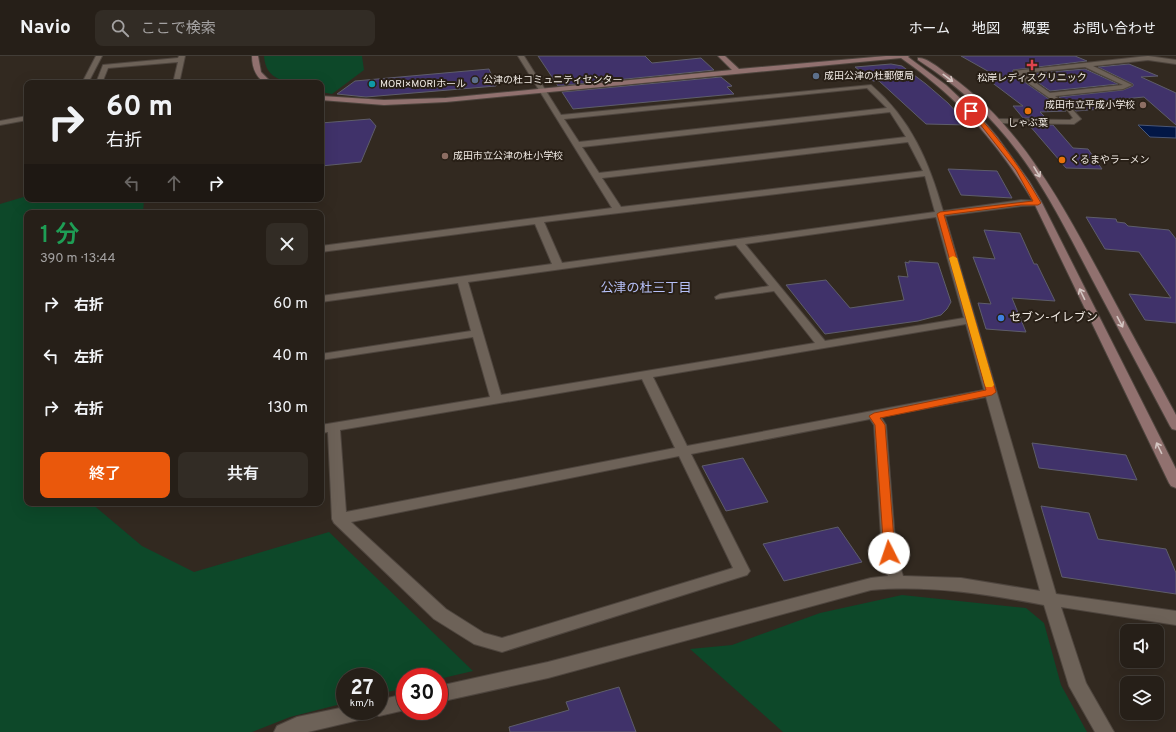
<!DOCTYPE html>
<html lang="ja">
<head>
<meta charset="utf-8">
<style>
  body { margin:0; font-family:Overpass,"Noto Sans JP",sans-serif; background:#322c25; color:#f1f3f6; height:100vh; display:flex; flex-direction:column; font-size:15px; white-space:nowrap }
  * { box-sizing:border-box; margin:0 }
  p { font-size:13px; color:#a4a2a2 }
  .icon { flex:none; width:22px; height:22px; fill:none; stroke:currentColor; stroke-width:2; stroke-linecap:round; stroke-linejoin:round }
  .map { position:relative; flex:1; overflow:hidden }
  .sheet { position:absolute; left:24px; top:154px; width:300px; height:296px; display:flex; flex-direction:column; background:#261f18; border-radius:8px; box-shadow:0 4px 16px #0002,0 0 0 1px #423d37 }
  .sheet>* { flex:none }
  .hud { position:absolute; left:24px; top:24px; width:300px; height:122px; border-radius:8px; box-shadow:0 4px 16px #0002,0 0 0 1px #423d37; background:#261f18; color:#f1f3f6; overflow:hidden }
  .controls { position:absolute; left:1120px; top:568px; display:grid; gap:8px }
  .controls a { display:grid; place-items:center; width:44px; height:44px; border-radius:8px; background:#261f18; box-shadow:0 4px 16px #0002,0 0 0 1px #423d37; font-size:20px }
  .speed { position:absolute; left:336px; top:612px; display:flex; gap:8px; font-size:20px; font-weight:700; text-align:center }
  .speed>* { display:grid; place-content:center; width:52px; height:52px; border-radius:50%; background:#261f18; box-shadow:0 4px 16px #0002,0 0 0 1px #423d37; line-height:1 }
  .speed small { font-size:10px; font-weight:400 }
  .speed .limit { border:6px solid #d22; background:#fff; color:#111 }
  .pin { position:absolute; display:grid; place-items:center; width:34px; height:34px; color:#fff; margin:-17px; border:2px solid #fff; border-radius:50%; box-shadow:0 1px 4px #0007 }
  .me { position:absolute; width:44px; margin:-22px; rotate:356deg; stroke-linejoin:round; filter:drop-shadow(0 0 3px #0008) }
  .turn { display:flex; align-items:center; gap:14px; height:84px; padding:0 16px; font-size:18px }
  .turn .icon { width:52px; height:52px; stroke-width:2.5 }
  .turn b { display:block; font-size:28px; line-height:34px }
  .lanes { display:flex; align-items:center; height:38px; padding:0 16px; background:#0003; justify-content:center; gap:20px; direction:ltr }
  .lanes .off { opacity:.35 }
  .round { display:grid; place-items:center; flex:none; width:42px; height:42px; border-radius:8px; background:#322c25 }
  .head { display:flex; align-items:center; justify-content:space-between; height:68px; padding:0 16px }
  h1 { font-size:24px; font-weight:600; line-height:30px; color:#1e9e55 }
  .cta { display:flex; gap:8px; margin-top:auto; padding:8px 16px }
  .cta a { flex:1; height:46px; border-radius:8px; background:#ea580c; color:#fff; font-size:16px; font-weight:600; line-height:46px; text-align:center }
  .cta a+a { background:#322c25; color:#f1f3f6 }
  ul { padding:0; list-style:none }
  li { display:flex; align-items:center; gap:12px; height:52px; padding:0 16px }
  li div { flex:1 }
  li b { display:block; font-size:15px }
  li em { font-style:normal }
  header { display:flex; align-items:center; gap:24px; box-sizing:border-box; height:56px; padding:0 20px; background:#261f18; border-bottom:1px solid #423d37 }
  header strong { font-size:19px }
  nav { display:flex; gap:22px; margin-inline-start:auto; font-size:14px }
  .search { width:280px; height:36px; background:#322c25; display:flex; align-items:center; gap:10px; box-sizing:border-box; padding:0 14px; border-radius:8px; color:#a4a2a2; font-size:15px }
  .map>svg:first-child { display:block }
</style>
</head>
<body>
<header>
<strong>Navio</strong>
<div class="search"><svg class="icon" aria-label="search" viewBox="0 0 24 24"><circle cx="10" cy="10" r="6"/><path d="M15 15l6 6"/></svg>ここで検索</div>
<nav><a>ホーム</a><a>地図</a><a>概要</a><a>お問い合わせ</a></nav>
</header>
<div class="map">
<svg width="1176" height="676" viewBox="0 0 1176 676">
  <rect width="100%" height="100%" fill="#322920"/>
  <path fill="#0d4829" d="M264,0H362L364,14L332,38L321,36V27C299,27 266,31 264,0Z
    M27,140V143H144L143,157H27V447H91L142,490L194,516L329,476L473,615L439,623V621H405V632L379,638V621H345V647L290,661L252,676H0V148Z
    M902,539L1026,552L1044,567L1061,629L1087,676H783L690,593L732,589L820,557Z"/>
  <path fill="#021746" stroke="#4a5776" d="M1138,69L1176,71V82L1150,81Z"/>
  <path fill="#40326a" stroke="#5e5d6a" d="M538,0H645L652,7L701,2L714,14L558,30Z
    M961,0H1075L1087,5L1013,14V18L1066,55L1040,56L1046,62H1023L1013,50H1023L986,22H1000Z
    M891,8L902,10L926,28L948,47L968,69L926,68L879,25H873L855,11Z
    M1129,8L1158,20L1141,21L1176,37V69L1144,41L1091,46L1102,53L1076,55L1059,41L1123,34L1133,30V28L1098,11Z
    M489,13L496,30L366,41L337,38L355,25Z
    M1085,13L1118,28L1050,35L1026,18Z
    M721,21L732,30L727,31L734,38L573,53L562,36Z
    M370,63L376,70L361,106L321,110V67Z
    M1029,69H1053L1073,92L1088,93L1102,113L1066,112Z
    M948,113L997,115L1012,142L961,139Z
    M1086,161L1116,163L1117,166L1125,167L1128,170L1169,174L1176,183V267L1145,264L1129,238L1171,242L1139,196L1105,193Z
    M984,174L1020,177L1034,208H1037L1055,245L1012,242L1026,276L986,273L978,247L991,248L973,201L995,203Z
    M909,205L938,207L951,246L947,253L941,259L918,265L825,278L786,229L826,224L850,252L904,244L898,220L908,221L905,206L909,207Z
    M1032,387L1126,399L1137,424L1039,412Z
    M743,402L768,446L726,455L702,410Z
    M1041,450L1089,457L1098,483L1166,493L1176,517V538L1062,521Z
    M838,471L862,506L784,525L763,488Z
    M619,631L636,676H510L509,671L569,654L566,646Z"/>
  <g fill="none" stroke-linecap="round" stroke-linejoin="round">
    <g stroke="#4e453e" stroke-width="2">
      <path id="street" d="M96,0H102L88,27H82Z
        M179,0H185L180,23L183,27H177L174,23L178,6L108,12L102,27H96L103,9L178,2Z
        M518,0H524L561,59L871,29C911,63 929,106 943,155L1021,144L1041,145V149L1021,150L945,160L1056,538L1176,555V569L1061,551L1086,627L1114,676H1095L1069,630L1044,549C986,538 930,529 871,534L548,622L439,646V630L548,606L871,522L888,520L882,497L874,369L870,363L691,398L750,515L747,519L502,596L474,588L434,563L334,467L332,463L328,376L321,377V369L490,341L473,281L321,304V298L471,275L458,227L321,246V240L552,208L535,168L321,196V190L612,152ZM867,32L887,52L579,86L564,63ZM890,56L906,81L599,117L582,91ZM908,86L923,115L621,151L602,122ZM925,120L935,156L562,207L544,166ZM936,161L964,262L825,285L745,188ZM736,189L769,230L720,238L715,241L716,243L774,235L815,287L501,339L468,226ZM966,268L984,334L687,390L653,321ZM642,323L675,392L346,456L340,374ZM986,341L1040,535L961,522L903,520L896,497L886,369L881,361ZM679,400L733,512L502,582L484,577L446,553L351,466Z
        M1148,0L1176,4V8L1148,4L1093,10L1132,29L1123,33L1055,40L1072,53L1081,63L1074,68L997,67L993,65L997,63L1070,64L1073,62L1068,55L1014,17V15ZM1085,11L1123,29L1050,37L1022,17Z
        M27,60V64L0,69V65Z
        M405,638V654L379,660L373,658L372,655L369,661L363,663L308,676H274L277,670L297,661L345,651V655H379V644Z"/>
    </g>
    <g stroke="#4e453e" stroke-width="2">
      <path id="secondary" d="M252,0H258L261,16L272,27H265C255,20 252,11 252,0Z
        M718,0H725L739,13L886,0H909L908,1L946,29L982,63L998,82L1029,125L1042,147L1176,413V432L1171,430L1169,427L1034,147C998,87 959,42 901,2L446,46L384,49L321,44V40L384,44L446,42L732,14Z
        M918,2C927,1 941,14 949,19C1021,70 1060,145 1101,220C1125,266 1151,312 1176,359V374L1172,373L1170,370C1144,321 1118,272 1092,223C1043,129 1011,64 918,4Z"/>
    </g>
    <use href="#street" fill="#6d6258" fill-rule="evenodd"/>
    <use href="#secondary" fill="#91716f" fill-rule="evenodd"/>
  </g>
  <defs><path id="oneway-shaft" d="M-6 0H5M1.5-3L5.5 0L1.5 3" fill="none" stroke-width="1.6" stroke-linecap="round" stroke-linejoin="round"/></defs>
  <g stroke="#d4c6c2">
    <use href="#oneway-shaft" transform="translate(948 22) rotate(37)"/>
    <use href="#oneway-shaft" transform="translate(1037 116) rotate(59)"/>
    <use href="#oneway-shaft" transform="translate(1082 238) rotate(-116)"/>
    <use href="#oneway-shaft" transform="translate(1120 266) rotate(62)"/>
    <use href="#oneway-shaft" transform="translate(1159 392) rotate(-116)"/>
  </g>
  <path fill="#ea580c" stroke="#983908" d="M969,54H973C1001,85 1020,111 1041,147L1038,149H1021L944,159L996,336L992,339L880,362L885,369L895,497L893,500H885L884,497L875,369L869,360L874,357L986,334L937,158L940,156L1033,145L1016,114Z"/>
  <path fill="#f59e0b" d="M953,200L957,202L994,329L992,331H986L985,329L949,202Z"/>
  <path fill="#e0444e" stroke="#281f16" stroke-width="1.5" d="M1030 3h4v4h4v4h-4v4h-4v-4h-4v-4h4z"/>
  <g fill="#5c6f8a" stroke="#281f16" stroke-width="1.5">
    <circle cx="816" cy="20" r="4"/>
    <circle cx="475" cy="24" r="4"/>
  </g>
  <circle fill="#0f9aa8" stroke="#281f16" stroke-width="1.5" cx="372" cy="28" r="4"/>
  <g fill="#8d6e63" stroke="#281f16" stroke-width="1.5">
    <circle cx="1143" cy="49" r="4"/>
    <circle cx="445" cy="100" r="4"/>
  </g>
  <g fill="#e8710a" stroke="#281f16" stroke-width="1.5">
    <circle cx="1028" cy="55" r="4"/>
    <circle cx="1062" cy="104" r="4"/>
  </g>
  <circle fill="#3f7fe0" stroke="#281f16" stroke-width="1.5" cx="1001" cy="262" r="4"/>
  <g text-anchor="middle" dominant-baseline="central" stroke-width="4" stroke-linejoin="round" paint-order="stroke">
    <g font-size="10" fill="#f1ebe5" stroke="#281f16" text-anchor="start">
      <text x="824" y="20">成田公津の杜郵便局</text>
      <text x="1032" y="22" text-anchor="middle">松岸レディスクリニック</text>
      <text x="483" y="24">公津の杜コミュニティセンター</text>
      <text x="380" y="28">MORI×MORIホール</text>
      <text x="1135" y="49" text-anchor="end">成田市立平成小学校</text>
      <text x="1028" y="67" text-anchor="middle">しゃぶ葉</text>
      <text x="453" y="100">成田市立公津の杜小学校</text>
      <text x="1070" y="104">くるまやラーメン</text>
    </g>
    <g font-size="12" fill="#f1ebe5" stroke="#281f16" text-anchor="start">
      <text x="1009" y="262">セブン-イレブン</text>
    </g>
    <g font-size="13" fill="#b6c0f8" stroke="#281f16">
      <text x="646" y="233">公津の杜三丁目</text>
    </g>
  </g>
</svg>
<div class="controls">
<a><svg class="icon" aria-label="sound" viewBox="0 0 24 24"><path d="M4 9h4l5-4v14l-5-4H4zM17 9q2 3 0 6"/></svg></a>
<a><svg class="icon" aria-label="layers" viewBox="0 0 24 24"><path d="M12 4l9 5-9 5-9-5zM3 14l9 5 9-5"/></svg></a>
</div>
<div class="speed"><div>27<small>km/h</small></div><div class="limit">30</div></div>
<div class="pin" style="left:971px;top:55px;background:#d93025"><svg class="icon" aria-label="arrive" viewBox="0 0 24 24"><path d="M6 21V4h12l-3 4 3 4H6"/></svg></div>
<svg class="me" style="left:889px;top:497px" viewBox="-20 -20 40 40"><circle r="19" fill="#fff"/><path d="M0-13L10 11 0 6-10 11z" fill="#ea580c"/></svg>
<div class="hud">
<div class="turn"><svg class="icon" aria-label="right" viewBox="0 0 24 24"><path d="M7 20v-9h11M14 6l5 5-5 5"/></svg><div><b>60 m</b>右折</div></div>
<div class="lanes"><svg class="icon off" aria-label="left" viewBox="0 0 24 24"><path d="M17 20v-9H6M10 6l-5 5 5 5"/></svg><svg class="icon off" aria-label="ahead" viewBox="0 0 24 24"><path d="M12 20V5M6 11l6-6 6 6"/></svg><svg class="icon" aria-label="right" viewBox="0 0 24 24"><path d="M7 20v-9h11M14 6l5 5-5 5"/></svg></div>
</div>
<section class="sheet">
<div class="head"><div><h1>1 分</h1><p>390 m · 13:44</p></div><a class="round"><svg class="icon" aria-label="close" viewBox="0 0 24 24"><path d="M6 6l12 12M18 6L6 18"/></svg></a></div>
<ul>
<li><svg class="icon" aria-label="right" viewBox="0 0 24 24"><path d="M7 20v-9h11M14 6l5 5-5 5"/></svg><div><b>右折</b></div><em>60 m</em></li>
<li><svg class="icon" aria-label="left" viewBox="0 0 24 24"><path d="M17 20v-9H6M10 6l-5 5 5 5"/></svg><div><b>左折</b></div><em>40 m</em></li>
<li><svg class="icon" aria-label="right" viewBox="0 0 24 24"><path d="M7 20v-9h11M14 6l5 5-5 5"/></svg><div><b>右折</b></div><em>130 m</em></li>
</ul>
<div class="cta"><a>終了</a><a>共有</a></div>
</section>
</div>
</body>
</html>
